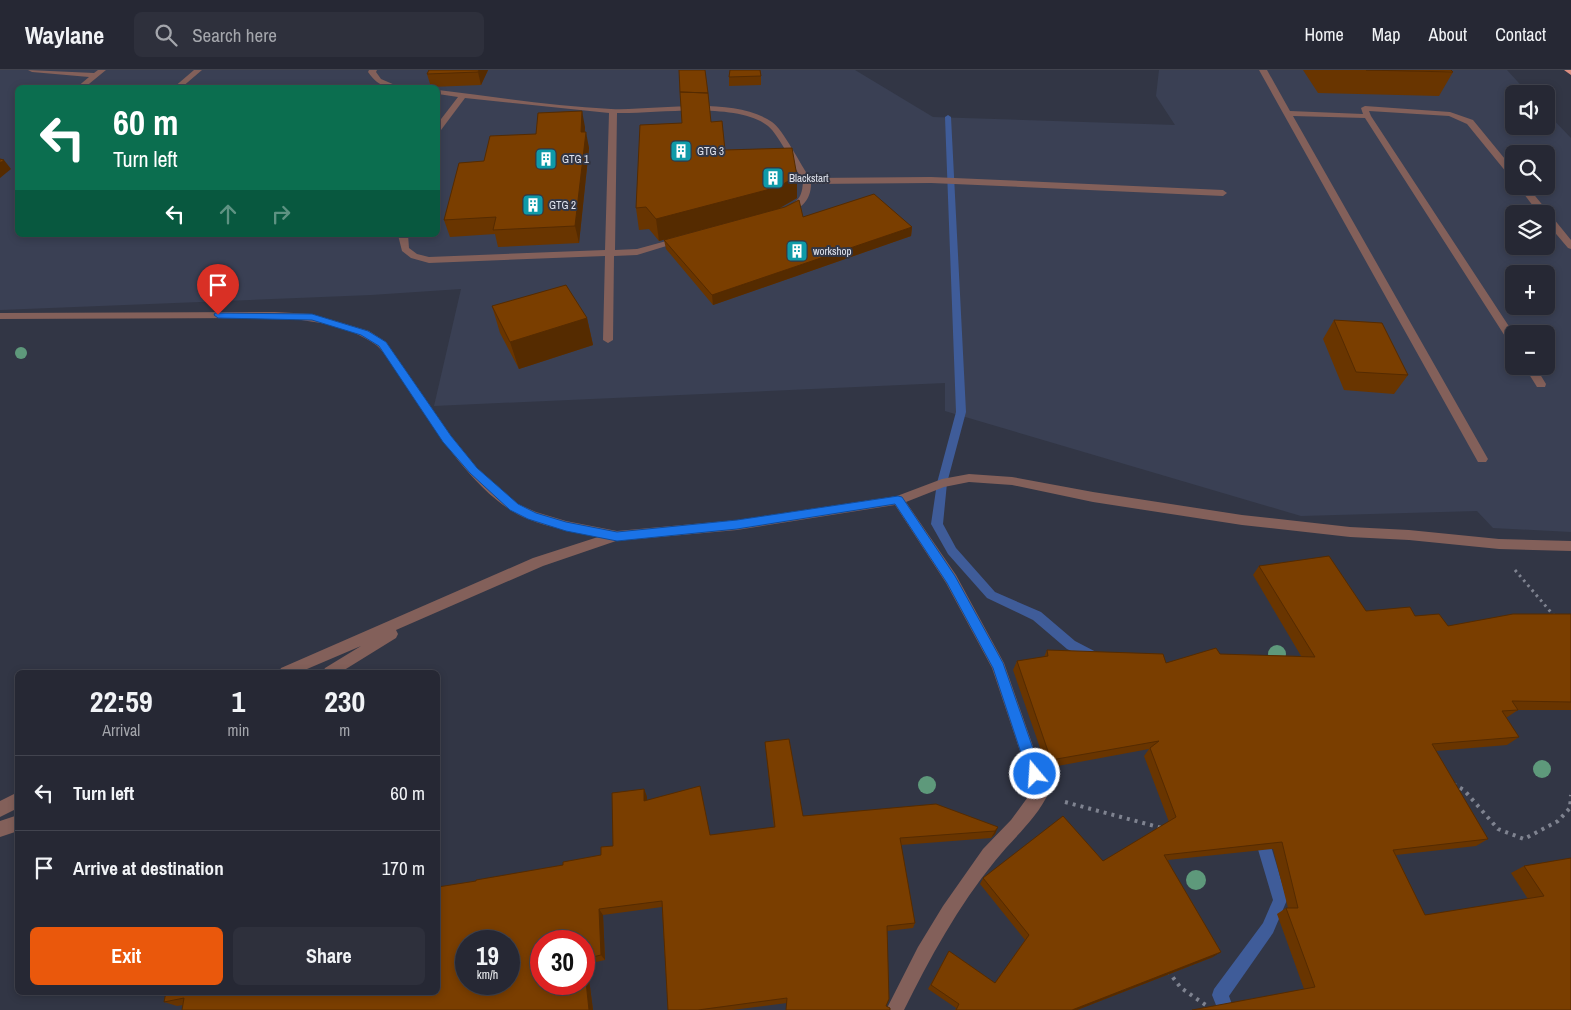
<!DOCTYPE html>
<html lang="en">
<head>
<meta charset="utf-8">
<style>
  body { margin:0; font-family:"Archivo Narrow",sans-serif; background:#2e303c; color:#f1f3f6; height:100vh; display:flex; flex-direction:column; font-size:19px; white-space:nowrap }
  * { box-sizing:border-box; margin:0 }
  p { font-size:16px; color:#a4a6ac }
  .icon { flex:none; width:28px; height:28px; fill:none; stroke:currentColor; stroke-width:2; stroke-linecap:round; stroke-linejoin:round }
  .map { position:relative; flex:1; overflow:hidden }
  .drawer { position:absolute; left:15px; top:600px; width:425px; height:325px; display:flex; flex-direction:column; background:#262834; border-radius:8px; box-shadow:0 2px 8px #0003,0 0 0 1px #42444f }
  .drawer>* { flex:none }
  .banner { position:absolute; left:15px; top:15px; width:425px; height:152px; border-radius:8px; box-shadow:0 2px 8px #0003,0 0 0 1px #42444f; background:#0b6e4f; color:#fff; overflow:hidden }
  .tools { position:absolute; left:1505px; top:15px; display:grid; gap:10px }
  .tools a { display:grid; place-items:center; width:50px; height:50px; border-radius:8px; background:#262834; box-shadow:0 2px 8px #0003,0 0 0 1px #42444f; font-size:25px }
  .speed { position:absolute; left:455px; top:860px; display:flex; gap:10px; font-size:25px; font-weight:700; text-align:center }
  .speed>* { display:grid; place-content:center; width:65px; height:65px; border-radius:50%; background:#262834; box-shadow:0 2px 8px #0003,0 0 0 1px #42444f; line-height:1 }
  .speed small { font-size:12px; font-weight:400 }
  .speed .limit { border:8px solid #d22; background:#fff; color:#111 }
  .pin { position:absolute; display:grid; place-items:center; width:42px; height:42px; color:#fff; margin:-51px -21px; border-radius:50% 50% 50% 0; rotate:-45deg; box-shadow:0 0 5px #0007 }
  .pin .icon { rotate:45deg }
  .me { position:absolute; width:55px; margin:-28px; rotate:342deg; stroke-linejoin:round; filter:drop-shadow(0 0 4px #0008) }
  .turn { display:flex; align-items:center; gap:18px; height:105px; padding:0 15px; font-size:22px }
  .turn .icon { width:65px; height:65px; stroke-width:2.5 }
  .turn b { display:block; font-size:35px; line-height:42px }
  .lanes { display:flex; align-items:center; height:48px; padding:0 15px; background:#0003; justify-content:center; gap:25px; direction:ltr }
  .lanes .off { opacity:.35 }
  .eta { display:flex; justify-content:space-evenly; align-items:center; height:85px; text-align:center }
  .eta b { font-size:30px; font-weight:700; line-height:35px }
  .primary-button { display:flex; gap:10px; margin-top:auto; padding:10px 15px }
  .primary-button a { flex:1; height:58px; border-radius:8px; background:#ea580c; color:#fff; font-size:20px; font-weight:700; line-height:58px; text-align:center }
  .primary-button a+a { background:#2e303c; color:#f1f3f6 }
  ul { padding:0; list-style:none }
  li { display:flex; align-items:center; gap:15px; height:75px; padding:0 15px; border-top:1px solid #42444f }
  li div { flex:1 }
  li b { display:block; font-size:19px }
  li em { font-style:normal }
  header { display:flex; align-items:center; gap:30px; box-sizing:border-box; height:70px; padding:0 25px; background:#262834; border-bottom:1px solid #42444f }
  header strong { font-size:24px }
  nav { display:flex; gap:28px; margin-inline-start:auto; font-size:18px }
  .search { width:350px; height:45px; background:#2e303c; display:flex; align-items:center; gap:12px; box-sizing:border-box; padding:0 18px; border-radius:8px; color:#a4a6ac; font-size:19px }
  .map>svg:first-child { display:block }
</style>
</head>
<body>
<header>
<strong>Waylane</strong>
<div class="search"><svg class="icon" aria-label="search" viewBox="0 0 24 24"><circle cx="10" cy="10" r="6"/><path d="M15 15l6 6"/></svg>Search here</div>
<nav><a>Home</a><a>Map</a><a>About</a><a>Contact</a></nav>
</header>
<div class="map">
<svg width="1571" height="940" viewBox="0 0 1571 940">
  <rect width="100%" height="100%" fill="#323645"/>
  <path fill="#3a4054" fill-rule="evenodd" d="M0,0H855L933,47L1175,55L1156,26L1159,0H1507L1529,24H1514V56H1546V42L1571,68V462L1493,458L1477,441L1301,446L945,341V313L434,336L461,219L371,225L0,240ZM18,18H438V165H18ZM1514,84H1546V116H1514ZM1514,144H1546V176H1514ZM1514,204H1546V236H1514ZM1514,264H1546V296H1514Z"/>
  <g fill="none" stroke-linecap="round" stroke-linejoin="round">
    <path fill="#3f5c99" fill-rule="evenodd" d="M948,45L951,47L966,342L947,413L943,454L956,478L995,522L1041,542L1075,571L1100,584L1102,588L1100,592L1096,593L1067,579L1033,550L987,528L948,484L931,454L937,413L956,342L945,47Z
      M1261,759L1266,761L1268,766L1287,830L1273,863L1229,926L1234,940H1218L1212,925L1214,919L1263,853L1273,830L1254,766L1256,761Z"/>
    <path stroke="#7f8390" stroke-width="3" stroke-dasharray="2.5 4" stroke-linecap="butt" d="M1515,500L1555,547"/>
    <path stroke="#7f8390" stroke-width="4" stroke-dasharray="3 5" stroke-linecap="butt" d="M1453,714L1464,720L1498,759L1524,769L1558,751L1570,738L1571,725
      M1065,732L1162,758
      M1168,901L1181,918L1213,940"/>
    <path fill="#83605a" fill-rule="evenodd" d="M28,0L94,3L98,0H106L84,18H76L89,7L32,2Z
      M194,0H202L181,18H173Z
      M369,0H377L376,2L381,9L402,18C386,18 378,16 368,2Z
      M1259,0H1267L1290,41L1363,44L1361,38L1365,36L1450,42L1473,50L1514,100V108H1511L1467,54L1449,46L1369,41L1371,46L1514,264V275L1510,274L1365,48L1293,46L1488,389L1486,392H1478Z
      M438,20C496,27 553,36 611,39C657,41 732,25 772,52C783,59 801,96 810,108L931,107L1223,120L1227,123L1223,126L931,113L811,114C811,131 800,140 784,145L780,142C794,130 802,134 803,111C794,97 779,65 768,56C737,31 655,44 617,43L615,180L637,179L681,167L686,170L637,185L614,186L613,270L608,273L603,270L605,186L429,193L411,188L402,181L398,165H408L409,178L417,184L429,187L605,180L609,43L465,28L441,60H438V53L458,27L438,24Z
      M1518,116H1527L1571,170V179L1568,178L1546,152V144H1539Z
      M1524,296H1535L1546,314L1545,317H1537Z"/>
    <path fill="#83605a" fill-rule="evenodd" d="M275,242L312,244L369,261L386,272L451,366L477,398L518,434L536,442L566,451L617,461L737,450L897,426L942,409L969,404L1012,407L1093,422L1242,445L1350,457L1409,460L1499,469L1571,471V481L1499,479L1409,470L1350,467L1242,455L1093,432L1012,415L969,412L944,417L906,432L956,505L1004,593L1049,722C1037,749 1013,768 995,791C958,836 930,888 904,940H886L918,877L943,836L983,779L1011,750L1033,720L992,598L946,513L895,435L737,460L616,471L543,496L396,560L398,564L396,568L341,602H323L325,598L361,576L300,602H279L281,598L533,488L598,467C575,462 550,458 528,449C482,431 442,370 415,330C406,317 387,283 376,275C347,254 309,250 275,248L0,249V243Z
      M18,722V738L0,747V731Z
      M18,745V761L0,767V751Z"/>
    <path fill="#dc8e81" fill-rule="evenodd" d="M1564,0H1571V5Z"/>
  </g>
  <g fill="#5e997b">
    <circle cx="21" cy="283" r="6"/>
    <circle cx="1277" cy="584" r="9"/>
    <circle cx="1542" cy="699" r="9"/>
    <circle cx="927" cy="715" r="9"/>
    <circle cx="1196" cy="810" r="10"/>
  </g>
  <path fill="#693500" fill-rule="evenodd" d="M488,0L481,15L431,17L427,4Z
    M1303,0H1451L1453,2L1439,26L1318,23Z
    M761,6V15L729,16V7Z
    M711,52L725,80L797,106V128L778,139L659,171L649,159L639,160L636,138L682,53Z
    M585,57L584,62L589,78L579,173L498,177L495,164L450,167L444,150L484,91Z
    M803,147L912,157L911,166L713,235L666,179L664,170Z
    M492,236L587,248L593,275L519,299L500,263Z
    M1334,250L1408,305L1394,324L1344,320L1323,269Z
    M1259,496L1366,541L1415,546L1448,556L1571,544V640H1518L1506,648L1519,667L1507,675L1436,681L1488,769L1476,776L1396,785L1425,845L1528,829L1511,803L1524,796L1571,788V940L1304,919L1277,844L1286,838H1288L1273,779L1168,790L1213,887L1077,940H955L956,938L928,919L949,881L995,913L1025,870L980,814L983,808L1103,791L1169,752L1144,686L1149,679L1047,698L1013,600L1017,591L1044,587L1047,580L1166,593L1220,584L1301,586L1253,505Z
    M765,672L803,746L998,757L995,764L991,768L901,775L915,853L913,858L887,861L787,933L732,940H668L662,837L603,845L605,890L587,894L593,940H182L183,935L177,936L164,932L476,811L563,795L601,785L613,776L644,719L647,727V730L710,765L774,758ZM541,871H584V914Z"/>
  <path fill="#552b00" d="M479,0H488L481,15L478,2Z
    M582,41L585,57L584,78L581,62Z
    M586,62L589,78L579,173L575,156Z
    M4,90L11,99L0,108V93Z
    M797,106V128L778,139L659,171L656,149Z
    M912,157L911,166L713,235L712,225Z
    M587,248L593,275L519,299L510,272Z
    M644,719L647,727V738L644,731Z
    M998,757L995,764L991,768L995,761Z
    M599,839L603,845L605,890L601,885Z
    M1221,882L1213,887L1077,940H1072Z
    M584,889L587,894L593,940H589Z"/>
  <path fill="#7a3e00" stroke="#552b00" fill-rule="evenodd" d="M429,0H479L478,2L427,4Z
    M679,0H705L708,23L680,22Z
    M730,0H760L761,6L729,7Z
    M1366,0H1451L1453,2Z
    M680,22L708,23L711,52L722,51L725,80L792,78L797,106L778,117L656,149L646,137L636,138L640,55L682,53Z
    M582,41L581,62H586L575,156L493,160L496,147L444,150L459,93L484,91L490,66L536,64L538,43Z
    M0,89L4,90L0,93Z
    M874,124L912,157L712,225L664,170L785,137L799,130L803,147Z
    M566,215L587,248L510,272L492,236Z
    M1334,250L1382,253L1408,305L1356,302Z
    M1329,486L1366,541L1410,537L1415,546L1439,544L1448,556L1513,544H1571V632L1512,631L1518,640L1502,641L1519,667L1432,674L1488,769L1393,780L1425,845L1544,826L1524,796L1571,788V940H1192L1315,917L1286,838H1298L1282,772L1164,785L1221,882L1072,940H956L959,934L931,915L949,881L995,913L1029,865L983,808L1063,746L1103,791L1176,747L1150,678L1159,671L1051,690L1017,591L1048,586L1047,580L1163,584L1166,593L1216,578L1220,584L1315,587L1259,496Z
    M789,669L803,746L936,734L998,757L995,761L900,768L915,853L887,856L889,929L886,936L890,938V940H786L787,928L698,940H668L662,831L599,839L601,885L584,889V871H541V914H584V893L589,940H182L184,928L164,932L166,922H438V817L476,811V810L563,795V792L601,785V777L613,776L612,723L644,719V731L700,716L710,765L775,757L765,672ZM466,871H509V914H466Z"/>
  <path fill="#1a73e8" stroke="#114b97" d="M215,243L312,244L368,261L386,272L451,366L477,398L518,434L536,443L566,452L617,462L737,450L898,426L902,427L955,506L1003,593L1042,704L1040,709L1035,710L1031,709L1028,704L993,598L947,513L895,434L737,459L617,471L566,461L528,449L510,440L470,403L443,372L379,276L361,265L312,250L218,248L214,245Z"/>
  <defs>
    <g id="building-square" transform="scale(1.125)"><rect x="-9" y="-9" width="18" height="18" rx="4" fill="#0f9aa8" stroke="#323645"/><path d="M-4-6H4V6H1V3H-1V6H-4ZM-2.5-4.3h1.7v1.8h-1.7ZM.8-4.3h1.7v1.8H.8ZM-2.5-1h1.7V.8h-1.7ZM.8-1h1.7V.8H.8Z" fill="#fff"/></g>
  </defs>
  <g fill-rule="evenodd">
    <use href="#building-square" x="681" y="81"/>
    <use href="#building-square" x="546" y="89"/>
    <use href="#building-square" x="773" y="108"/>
    <use href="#building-square" x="533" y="135"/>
    <use href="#building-square" x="797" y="181"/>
  </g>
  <g text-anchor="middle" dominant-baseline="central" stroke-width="4" stroke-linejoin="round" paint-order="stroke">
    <g font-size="11" fill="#e1e4ee" stroke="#323645" text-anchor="start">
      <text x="697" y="81">GTG 3</text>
      <text x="562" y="89">GTG 1</text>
      <text x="789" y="108">Blackstart</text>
      <text x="549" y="135">GTG 2</text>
      <text x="813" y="181">workshop</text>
    </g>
  </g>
</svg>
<div class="tools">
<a><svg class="icon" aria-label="sound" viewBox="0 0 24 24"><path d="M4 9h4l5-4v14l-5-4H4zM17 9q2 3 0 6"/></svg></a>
<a><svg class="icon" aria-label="search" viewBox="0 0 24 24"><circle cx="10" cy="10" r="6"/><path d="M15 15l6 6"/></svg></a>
<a><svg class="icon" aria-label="layers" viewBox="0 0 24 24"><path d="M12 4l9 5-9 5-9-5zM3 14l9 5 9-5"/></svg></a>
<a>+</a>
<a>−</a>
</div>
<div class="speed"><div>19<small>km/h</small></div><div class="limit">30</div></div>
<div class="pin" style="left:218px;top:245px;background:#d93025"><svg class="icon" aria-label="arrive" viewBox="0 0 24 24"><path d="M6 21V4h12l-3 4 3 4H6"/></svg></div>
<svg class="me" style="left:1035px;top:704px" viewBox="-20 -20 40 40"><circle r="17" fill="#1a73e8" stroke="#fff" stroke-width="3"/><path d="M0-11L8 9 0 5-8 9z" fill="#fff"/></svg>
<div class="banner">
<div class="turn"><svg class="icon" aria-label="left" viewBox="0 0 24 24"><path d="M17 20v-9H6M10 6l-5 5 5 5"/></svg><div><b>60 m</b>Turn left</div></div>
<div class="lanes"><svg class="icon" aria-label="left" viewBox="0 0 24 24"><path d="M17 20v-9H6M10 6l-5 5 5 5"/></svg><svg class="icon off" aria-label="ahead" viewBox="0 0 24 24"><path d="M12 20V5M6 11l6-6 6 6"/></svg><svg class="icon off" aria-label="right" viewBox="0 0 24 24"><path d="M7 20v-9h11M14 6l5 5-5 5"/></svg></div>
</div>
<section class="drawer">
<div class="eta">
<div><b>22:59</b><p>Arrival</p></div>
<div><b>1</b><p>min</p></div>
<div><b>230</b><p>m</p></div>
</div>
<ul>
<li><svg class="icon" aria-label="left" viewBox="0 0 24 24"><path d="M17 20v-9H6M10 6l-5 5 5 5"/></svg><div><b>Turn left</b></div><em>60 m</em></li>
<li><svg class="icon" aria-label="arrive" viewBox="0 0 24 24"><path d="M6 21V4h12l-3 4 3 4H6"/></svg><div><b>Arrive at destination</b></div><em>170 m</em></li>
</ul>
<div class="primary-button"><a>Exit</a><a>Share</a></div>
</section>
</div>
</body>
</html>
